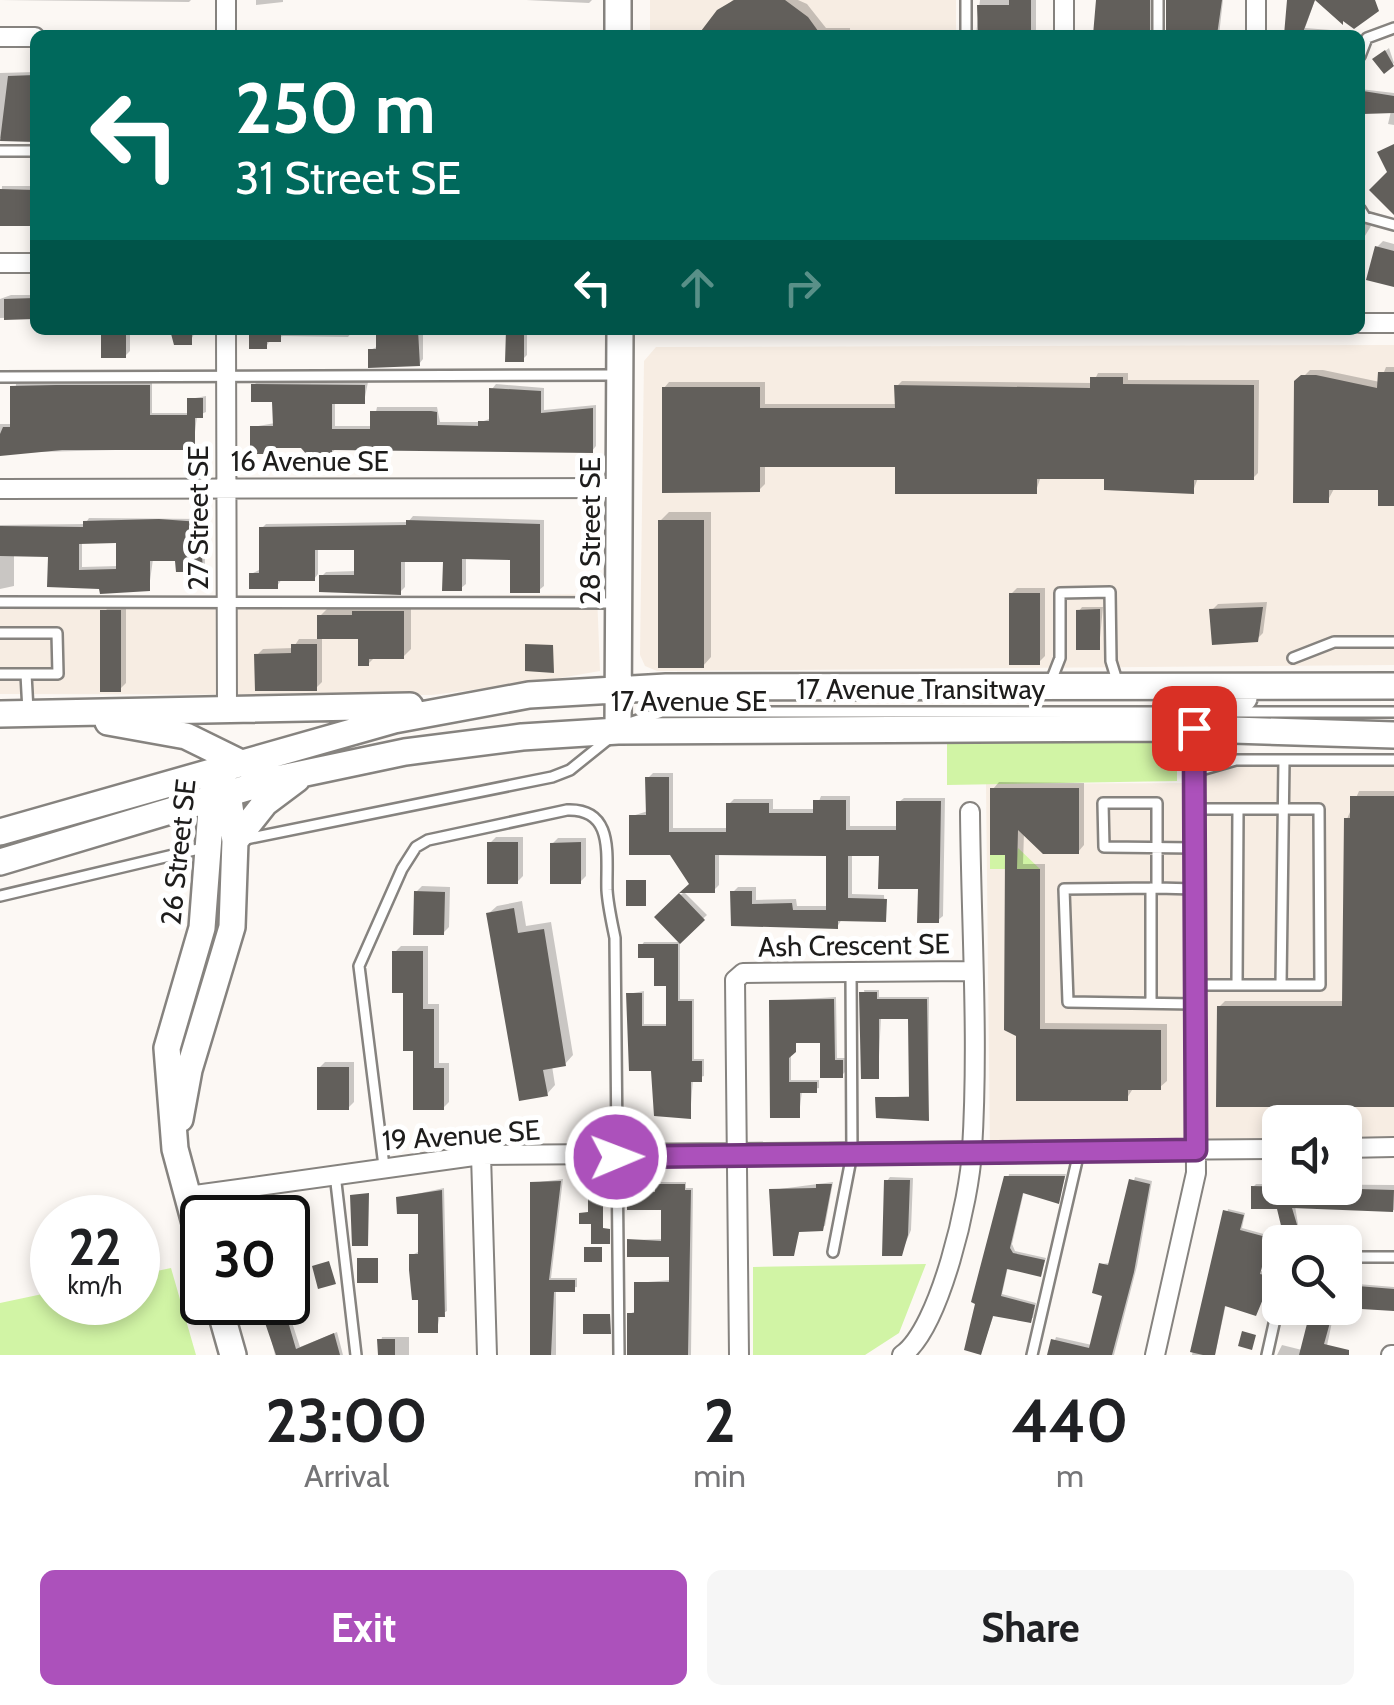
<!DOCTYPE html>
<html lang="en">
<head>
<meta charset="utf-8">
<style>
  body { margin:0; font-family:Cabin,sans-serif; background:#f6f6f6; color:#202124; height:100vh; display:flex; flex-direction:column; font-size:38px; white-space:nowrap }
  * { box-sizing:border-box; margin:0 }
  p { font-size:32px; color:#757577 }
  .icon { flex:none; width:55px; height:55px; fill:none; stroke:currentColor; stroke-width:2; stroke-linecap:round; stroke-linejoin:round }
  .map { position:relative; height:1355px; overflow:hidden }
  .side { display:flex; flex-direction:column; background:#fff; flex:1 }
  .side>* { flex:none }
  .guide { position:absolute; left:30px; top:30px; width:1335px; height:305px; border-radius:15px; box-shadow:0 5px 15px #0003; background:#00695c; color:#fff; overflow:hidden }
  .tools { position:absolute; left:1262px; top:1105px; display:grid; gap:20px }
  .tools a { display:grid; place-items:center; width:100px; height:100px; border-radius:15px; background:#fff; box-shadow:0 5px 15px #0003; font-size:50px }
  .speed { position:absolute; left:30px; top:1195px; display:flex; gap:20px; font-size:50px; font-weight:700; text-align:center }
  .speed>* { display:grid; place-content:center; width:130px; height:130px; border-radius:50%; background:#fff; box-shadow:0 5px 15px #0003; line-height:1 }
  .speed small { font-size:25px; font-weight:400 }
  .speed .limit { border:5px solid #111; border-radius:15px; background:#fff; color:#111 }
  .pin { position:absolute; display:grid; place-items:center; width:85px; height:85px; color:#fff; margin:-42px; border-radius:20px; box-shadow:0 5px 15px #0006 }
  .me { position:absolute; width:110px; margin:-55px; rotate:89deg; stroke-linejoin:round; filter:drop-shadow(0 0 8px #0008) }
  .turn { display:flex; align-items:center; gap:35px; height:210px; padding:0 40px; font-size:45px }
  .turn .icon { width:130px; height:130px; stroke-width:2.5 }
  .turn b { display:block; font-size:70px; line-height:85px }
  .lanes { display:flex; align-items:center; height:95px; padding:0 40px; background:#0003; justify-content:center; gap:50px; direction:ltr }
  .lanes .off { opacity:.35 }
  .eta { display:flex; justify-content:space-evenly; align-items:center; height:170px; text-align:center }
  .eta b { font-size:60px; font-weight:800; line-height:70px }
  .primary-button { display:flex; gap:20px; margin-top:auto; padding:20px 40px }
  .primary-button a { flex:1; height:115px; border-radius:15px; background:#ac51bb; color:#fff; font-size:40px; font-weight:800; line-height:115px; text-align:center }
  .primary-button a+a { background:#f6f6f6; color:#202124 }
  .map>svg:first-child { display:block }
</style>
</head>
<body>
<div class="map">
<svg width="1394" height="1355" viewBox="0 0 1394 1355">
  <rect width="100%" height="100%" fill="#fcf8f4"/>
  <path fill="#f7ede3" d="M650,0H956V35H650Z
    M1394,345V665L657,671L645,666L640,655L644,361L656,347Z
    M597,594L600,671L537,682L432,695L0,694V603Z
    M1394,760V1147L1345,1148V1122H1280V1149L990,1153L986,784L1193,783L1194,772L1220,763Z"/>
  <path fill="#d1f4a5" d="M947,736L1171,740L1177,752V781L947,785Z
    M1018,848L1040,869H990V855H1017Z
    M926,1264L899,1333L865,1355H753V1267Z
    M171,1268L196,1355H0V1303L52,1292V1302H138V1275Z"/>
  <path fill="#0003" fill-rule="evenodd" d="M0,0H191L189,2Z
    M256,0H283V2L256,5Z
    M526,0H592L589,3Z
    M733,0H798L807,4L826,28H850V35H703L710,21Z
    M980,0H1036V35H976Z
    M1098,0H1153L1156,35H1097Z
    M1168,0H1223L1219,35H1168Z
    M1289,0H1315L1305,28L1344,31L1345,35H1287Z
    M1389,48L1394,63L1384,71L1375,59Z
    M35,72V139L0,138V73Z
    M1360,89L1394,93V125L1388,124L1391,111L1360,112Z
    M2,186H35V224H0Z
    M1360,220L1371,226L1360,244Z
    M1383,241L1394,244V285L1377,247Z
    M11,295H35V317L0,318V299Z
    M50,330H196L190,342L172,333L130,332V351L125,356L104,332Z
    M252,330H352V332L348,337L283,336L270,340L266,347Z
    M379,330H423V359L419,364L370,350L379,346Z
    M508,330H527V355L523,359Z
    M1386,367H1394V504L1380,487H1335L1328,500L1297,383L1310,370H1323L1380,382Z
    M1098,373H1128V380H1259L1258,473L1253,478H1198L1193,491L1107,476H1041L1036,491L897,464H765V484L759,490L664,388L669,382H765V404H897V386L902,381L1093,383Z
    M258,381L368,382L364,402L335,401V426H373L377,407H437L440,422H481L492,418V389L496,384L544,388V410L596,405V446L592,451L336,449L331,453L303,445L268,448L264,452L252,427L275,423V400L254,385Z
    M152,382V413H190V399L206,396V412L197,416L193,448L0,453V424H12L16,384Z
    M669,512H711V657L703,666L660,521Z
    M413,516L544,520V586L539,590L512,557H466V584L461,588L445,560L405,559V587L400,592L322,576L326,572L356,571V548L318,547V574L314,579H282L277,586L251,574L261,569L262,528L266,524L408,522Z
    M89,518L204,519L205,566L202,570L177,559H153L149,588L101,586L50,554H14V586L0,589V525L85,524ZM82,541H119V566L82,567Z
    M1017,588H1045V656L1039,662L1011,594Z
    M1267,602L1263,633L1257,639L1212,610L1218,604Z
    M363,603L411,604V649L403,657H375L368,664L360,637H322V682L316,688L257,655L263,649L293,648L299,639H320V616L328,608H359Z
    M126,606V683L120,689L103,613L109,607Z
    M1082,607H1103L1099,648L1079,611Z
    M653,773H673V828H728L729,804L734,799H773V809H816L821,796H850V826H899V802L904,798H945L943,916L938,920L920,887L881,853H852V894L884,895L885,920L842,919L837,927L733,924V892L738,887H756V900L796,899L797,906H828V853H719V885L714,890L692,884L671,853L632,816L648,811V778Z
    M999,782L1084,783V845L1078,852L1024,832L1023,864H1045V1023L1167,1024V1081L1160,1087H1134L1127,1098L1019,1034L1007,853L993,789Z
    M1359,791H1394V1105L1219,1007L1225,1001H1345L1347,819Z
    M496,837H523V876L517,882L490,843Z
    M558,838H586V876L580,882L552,844Z
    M422,886L450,887L449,927L443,933L416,892Z
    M684,892L707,915L680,940L657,917Z
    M522,901L526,926L551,922L573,1055L565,1064L552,1066L555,1085L547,1094L488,914L497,906Z
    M644,942H680V999H694V1059H704V1076L693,1079L690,1117L654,1069L628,994L644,991V1024H669V983L657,955L641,946Z
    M401,946H428V1004H439V1063H449V1102L443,1108L416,1049L395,952Z
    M864,990H879V997H929L928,1118L878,1098L911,1096V1017H881L878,1076Z
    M836,997L837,1058H845V1072L842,1075L822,1040H798L791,1053V1080H819V1088L802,1091L799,1115H772V1001Z
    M325,1062H354V1102L348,1108L319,1068Z
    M1009,1174H1066L1058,1201L1024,1191L1012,1244L1015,1251L1046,1258L1040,1275L1008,1267L1002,1294L1036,1303L1033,1318L994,1314L981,1352Z
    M890,1177L913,1178L911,1230L901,1254L887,1181Z
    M1135,1177L1152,1181L1137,1266L1114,1355H1050L1056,1337L1092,1345L1105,1294L1101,1264L1111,1263Z
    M563,1179L551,1278H577V1287L556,1290V1355H532V1183Z
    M661,1182H686V1188H693L691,1355H629V1314L636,1311V1283L671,1280V1254L630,1240L664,1239V1208L630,1193L658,1190Z
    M833,1182L825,1226L800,1229L793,1254L772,1190Z
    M1256,1184L1394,1185V1210L1295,1206L1300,1236L1279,1206L1253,1187Z
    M444,1188L447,1311L440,1315L437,1330L420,1298L412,1255L420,1251L421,1212L398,1198Z
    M261,1207V1218H238L240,1209Z
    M1228,1209L1245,1213L1242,1228L1271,1236L1261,1271L1273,1274L1258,1310L1226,1304L1215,1355H1192Z
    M288,1272L296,1299L286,1304L300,1347L337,1332L343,1355H275L264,1310L288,1302Z
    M1346,1283L1394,1287V1306L1345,1305Z
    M1311,1308H1335L1325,1355H1277L1282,1345L1302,1350Z
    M382,1337H409V1355H378Z"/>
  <path fill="#625f5b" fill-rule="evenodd" d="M734,0H785L808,17L821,35H698L717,10Z
    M1009,0H1031V35H978L977,5H1009Z
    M1096,0H1150V35H1093Z
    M1166,0H1222L1217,35H1166Z
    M1287,0H1315L1302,35H1284Z
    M1315,0H1375L1379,11L1354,29L1343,21V25Z
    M1385,50L1394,66L1384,74L1372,59Z
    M35,75V142L0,141L8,76Z
    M1363,91L1394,96V113L1363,114Z
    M1394,144V215L1369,190L1387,172L1377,152Z
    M0,189L35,190V226H0Z
    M1375,246L1394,251V287L1366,280Z
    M35,298V319L4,320V299Z
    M101,330H126V358H101Z
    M170,330H192V345H174Z
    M249,330H281V342H267V349H249Z
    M376,330H418L420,366L368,368V349H376Z
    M506,330H524V362H505Z
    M1378,372H1394V506H1378V490H1329V503H1293L1294,381L1301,375H1316L1377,388Z
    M1090,377H1123V384L1254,385V480H1194V494L1104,490V479H1037V494H895V467H760V492L662,493V387H760V408H895L894,385L1090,388Z
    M251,384L365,385V404H332V429H370V411H431L437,412V425L478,426V421H489V388L541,391V413L593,408V453L332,450V455L308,456L301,448H265V454H250V426H273L272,402H251Z
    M56,385H150V415H187V398H203V418H195V450H62L0,456V434L3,427H10V386Z
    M159,519L200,522L203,572H176L175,561H150V591L100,594L99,589L47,587L48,557L0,556V526L83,527V521ZM116,543V569L79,570V544Z
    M406,520L540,524V593H510V560L462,559V591H442L443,562H401V595L319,592V575H354V550H315V581H278V589H249V573H259V527L406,525Z
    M658,520H704V668H658Z
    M1009,593H1040V665H1009Z
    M1263,607L1258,642L1212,645L1209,609Z
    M1100,609V650H1076V610Z
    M121,610V692H100V610Z
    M352,611H404V659H369V666H358V639H317V615H352Z
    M291,644H317V691H255L254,654L291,653Z
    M525,644L553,645L554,673L525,671Z
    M645,777H669V832H726V803H769V813H813V800H846V830H896V801H941L939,923H917L918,889H878L879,856H848V898L887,899L886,922L838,921V929L731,926L730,891H752V904L792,903L793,910H826V856L715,855V893H679L689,884L670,855H629V815H646Z
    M990,788H1079V854H1043L1018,830L1017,869H1040V1029L1161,1030V1090H1128V1101H1016V1036L1004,1030L1005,855H990Z
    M1350,796H1394V1107H1216L1217,1006H1342L1344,818H1350Z
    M487,842H518V884H487Z
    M581,842V884H550V843Z
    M626,880H646V906H626Z
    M414,891L445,892L444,935H413Z
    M679,893L705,920L680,944L654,917Z
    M514,908L518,933L544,929L566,1066L543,1070L548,1096L519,1101L486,913Z
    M638,944H678V1001H692V1061H702V1082H691V1119L654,1116L651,1071H629L626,993H642V1026H666V986H654V958H638Z
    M392,951H423V1009H434V1068H444V1110H413V1051H403V993H392Z
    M859,992H877V999H927L929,1121L876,1118L875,1097H909L908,1019H879V1079H861Z
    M834,999L835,1060H843V1078H820V1043H796V1052L789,1058V1082H817V1093H800V1118H770L769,1000Z
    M317,1067H349V1110H317Z
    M1004,1176H1065L1059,1204L1023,1193L1010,1248L1013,1253L1045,1260L1041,1277L1007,1269L1001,1296L1035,1305L1031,1323L993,1316L981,1355L964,1350L975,1304L971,1302Z
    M1129,1179L1150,1184L1134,1272L1112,1355H1047L1051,1339L1089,1348L1102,1296L1092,1293L1099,1263L1108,1265Z
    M884,1180H910L908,1235L902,1256H882Z
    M561,1181L549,1280H575V1292H554L551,1355H530V1182Z
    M655,1184H685V1190H691L688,1355H627V1313H634V1282H669V1257H627V1239L661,1241V1210H627V1192H655Z
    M816,1184H832L823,1231L799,1232L794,1256H773L769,1189L816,1188Z
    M1251,1186L1394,1190L1393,1212L1292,1208L1301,1238L1285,1242L1277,1209H1251Z
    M588,1187H603V1228L610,1229V1244H591V1224H579V1213L588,1212Z
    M442,1190L445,1317H438V1333H418V1300H412L409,1270V1254H418V1214H397L396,1197Z
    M369,1193L368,1246H352L350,1195Z
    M1223,1210L1244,1215L1240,1230L1270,1238L1260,1274L1272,1277L1256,1316L1225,1306L1215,1355H1203L1190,1352Z
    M584,1247H602V1262H584Z
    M357,1258H378V1283H357Z
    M329,1261L336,1284L318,1289L312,1266Z
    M1345,1285L1394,1289V1311L1345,1308Z
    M252,1302H288L284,1308L296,1349L334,1333L340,1355H276L262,1314L256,1315Z
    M1311,1308H1334L1324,1344L1349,1350V1355H1299Z
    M583,1314H610L611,1334H583Z
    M1242,1331L1256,1335L1252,1350L1238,1346Z
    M377,1339H395V1355H378Z"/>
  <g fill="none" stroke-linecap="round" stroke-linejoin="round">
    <g stroke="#86837f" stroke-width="14">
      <path id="lane" d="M1158,0V35
        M966,35V0
        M1360,56L1367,38L1394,28
        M0,151H35
        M1360,209L1365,217L1394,225
        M0,377L617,375
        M0,602L617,603
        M0,633H57L58,674H26L28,711
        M1293,658L1334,642H1394
        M0,674H26
        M1051,681L1060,658V593L1110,592L1111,661L1118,684
        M1220,712H1394
        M632,722L662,712H1200
        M1194,772L1236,760H1394
        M1194,809H1319L1320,985H1281
        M246,839L552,777L570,770L611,737
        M1151,888V1003
        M1157,888L1064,889L1068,1002L1194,1004
        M1195,889L1157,888V803H1103L1104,847L1195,848
        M0,896L207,847
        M1195,985H1281L1284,760
        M1237,985L1238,809
        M384,1166L359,966L402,869L416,847L428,840L567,810C615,808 606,856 607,890C608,906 612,923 615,938L619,1355
        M335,1174L356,1355
        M833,1252L852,1154L851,972
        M1345,1257H1394
        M1032,1355L1079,1152
        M1267,1355L1280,1297"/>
    </g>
    <g stroke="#86837f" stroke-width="22">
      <path id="street" d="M1064,0V35
        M1256,0V35
        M226,35V0
        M0,37H35
        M0,263H35
        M1360,323H1394
        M226,330L227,707
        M0,489L620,488
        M1345,1148L1394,1147
        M481,1155L487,1355
        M188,1196L481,1155L1280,1149
        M739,1355L735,980L743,973L971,971
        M902,1355C940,1329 970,1197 972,1150C979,1038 971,924 970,812
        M1155,1355L1196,1173L1194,728
        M1391,1355H1394"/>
    </g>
    <g stroke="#86837f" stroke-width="30">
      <path id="secondary" d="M618,0V35
        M0,714L410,706
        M108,722L186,736L245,765
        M1194,728C1203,703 1219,699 1244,698
        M618,731L620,330
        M0,832L394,720L529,695L666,687L1394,686
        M235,841L265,803L297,779
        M0,862L277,779L405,752L522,737L618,731L1170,728L1394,735
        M180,1119L189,1070L232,927L235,841L228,793L222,778
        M202,1249L175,1149L167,1048L202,928L213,784
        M218,1302L233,1355"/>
    </g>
    <use href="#lane" stroke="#fff" stroke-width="9"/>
    <use href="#street" stroke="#fff" stroke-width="18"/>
    <use href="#secondary" stroke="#fff" stroke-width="25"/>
  </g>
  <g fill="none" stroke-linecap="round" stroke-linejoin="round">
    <g stroke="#70357a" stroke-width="25">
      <path id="route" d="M616,1157L1196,1150L1194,728"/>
    </g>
    <use href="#route" stroke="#ac51bb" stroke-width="18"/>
  </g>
  <g text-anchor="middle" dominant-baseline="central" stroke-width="10" stroke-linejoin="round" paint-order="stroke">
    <g font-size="28" fill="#1e1d1c" stroke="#fff">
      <text x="310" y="461">16 Avenue SE</text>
      <text transform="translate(198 518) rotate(-90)">27 Street SE</text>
      <text transform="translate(590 531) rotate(-90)">28 Street SE</text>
      <text x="921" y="689">17 Avenue Transitway</text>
      <text x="689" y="701">17 Avenue SE</text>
      <text transform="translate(178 852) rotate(-84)">26 Street SE</text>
      <text transform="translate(854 945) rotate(-1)">Ash Crescent SE</text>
      <text transform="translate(461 1135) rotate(-4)">19 Avenue SE</text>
    </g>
  </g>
</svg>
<div class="tools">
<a><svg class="icon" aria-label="sound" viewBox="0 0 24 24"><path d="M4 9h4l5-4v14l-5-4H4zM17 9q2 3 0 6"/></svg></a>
<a><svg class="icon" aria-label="search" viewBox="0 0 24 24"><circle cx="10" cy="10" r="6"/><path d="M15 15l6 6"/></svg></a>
</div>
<div class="speed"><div>22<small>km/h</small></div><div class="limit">30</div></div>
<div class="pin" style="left:1194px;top:728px;background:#d93025"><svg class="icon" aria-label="arrive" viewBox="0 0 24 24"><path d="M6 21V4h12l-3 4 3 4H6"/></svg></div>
<svg class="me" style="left:616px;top:1157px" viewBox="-20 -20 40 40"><circle r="17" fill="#ac51bb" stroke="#fff" stroke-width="3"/><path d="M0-11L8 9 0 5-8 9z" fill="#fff"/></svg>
<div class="guide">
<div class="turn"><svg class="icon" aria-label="left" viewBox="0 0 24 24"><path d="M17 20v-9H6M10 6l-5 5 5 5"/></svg><div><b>250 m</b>31 Street SE</div></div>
<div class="lanes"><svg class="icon" aria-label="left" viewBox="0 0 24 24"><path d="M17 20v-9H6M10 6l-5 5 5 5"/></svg><svg class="icon off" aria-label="ahead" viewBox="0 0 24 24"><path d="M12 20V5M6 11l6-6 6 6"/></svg><svg class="icon off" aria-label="right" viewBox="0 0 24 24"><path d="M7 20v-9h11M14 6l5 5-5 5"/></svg></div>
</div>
</div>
<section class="side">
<div class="eta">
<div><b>23:00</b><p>Arrival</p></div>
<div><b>2</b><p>min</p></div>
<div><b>440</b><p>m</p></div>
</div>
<div class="primary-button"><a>Exit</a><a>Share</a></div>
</section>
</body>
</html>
